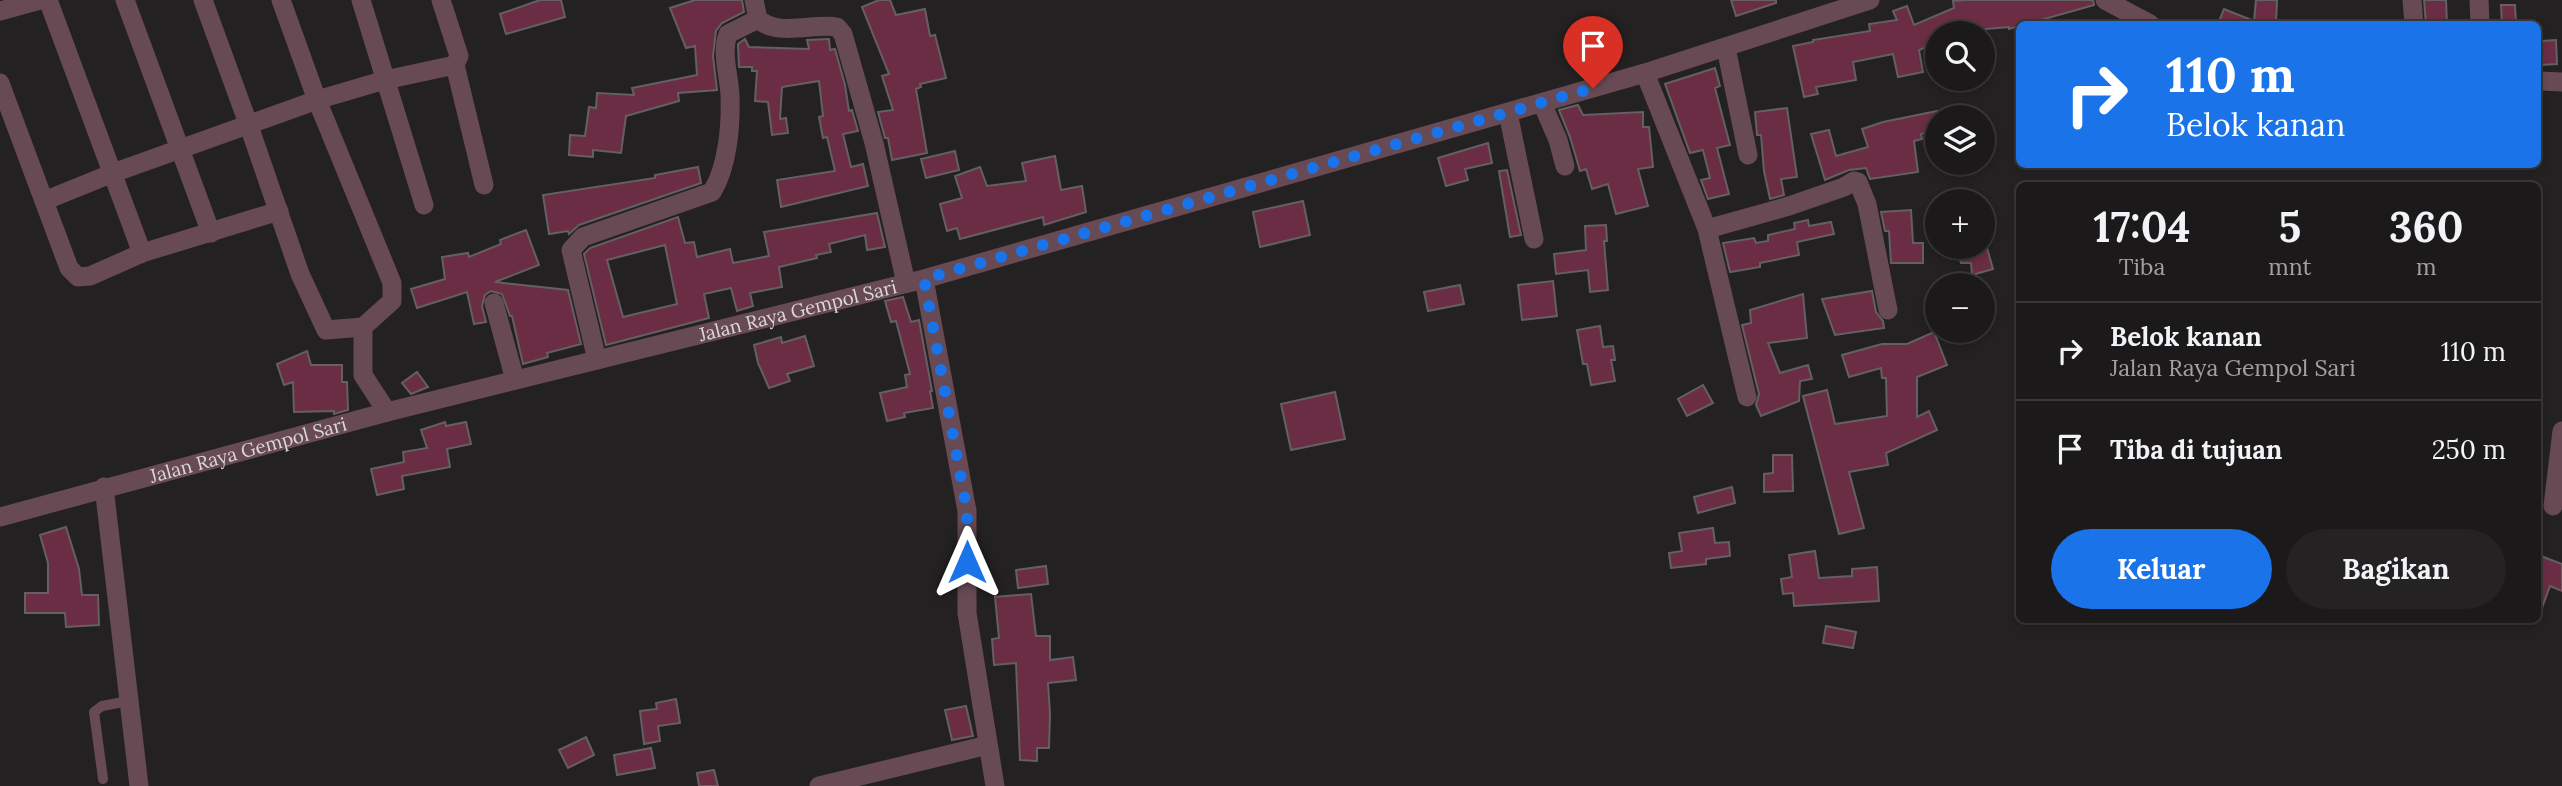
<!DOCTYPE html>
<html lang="id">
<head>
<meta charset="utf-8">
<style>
  body { margin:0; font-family:Lora,serif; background:#242223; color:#f1f3f6; height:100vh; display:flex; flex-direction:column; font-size:26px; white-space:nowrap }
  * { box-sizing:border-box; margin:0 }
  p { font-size:23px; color:#a0a0a2 }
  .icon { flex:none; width:38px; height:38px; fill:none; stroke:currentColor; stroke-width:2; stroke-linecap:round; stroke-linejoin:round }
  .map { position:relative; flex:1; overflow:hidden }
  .sheet { position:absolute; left:2016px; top:182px; width:525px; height:441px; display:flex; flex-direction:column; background:#1b191a; border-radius:10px; box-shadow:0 4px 10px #0003,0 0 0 2px #393839 }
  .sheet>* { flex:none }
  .top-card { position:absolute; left:2016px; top:21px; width:525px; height:147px; border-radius:10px; box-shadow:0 4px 10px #0003,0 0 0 2px #393839; background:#1a73e8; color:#fff; overflow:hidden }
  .tools { position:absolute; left:1925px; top:21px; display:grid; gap:14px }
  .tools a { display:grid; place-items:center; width:70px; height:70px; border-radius:50%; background:#1b191a; box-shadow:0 4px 10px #0003,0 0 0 2px #393839; font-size:35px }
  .pin { position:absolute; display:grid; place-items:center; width:60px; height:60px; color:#fff; margin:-72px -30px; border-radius:50% 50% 50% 0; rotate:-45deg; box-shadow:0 0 7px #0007 }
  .pin .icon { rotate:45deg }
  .me { position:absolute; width:77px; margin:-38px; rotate:0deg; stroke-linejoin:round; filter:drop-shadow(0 0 5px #0008) }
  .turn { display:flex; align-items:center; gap:24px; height:147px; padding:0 35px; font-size:32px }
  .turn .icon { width:91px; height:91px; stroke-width:2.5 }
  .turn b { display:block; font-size:49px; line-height:60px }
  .eta { display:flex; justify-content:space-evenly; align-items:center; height:119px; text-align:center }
  .eta b { font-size:42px; font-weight:800; line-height:49px }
  .primary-button { display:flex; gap:14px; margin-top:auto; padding:14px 35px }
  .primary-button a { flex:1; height:80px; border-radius:42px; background:#1a73e8; color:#fff; font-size:28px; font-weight:800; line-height:80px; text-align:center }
  .primary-button a+a { background:#242223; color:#f1f3f6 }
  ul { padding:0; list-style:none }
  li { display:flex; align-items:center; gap:21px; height:98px; padding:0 35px; border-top:2px solid #393839 }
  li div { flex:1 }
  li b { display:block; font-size:26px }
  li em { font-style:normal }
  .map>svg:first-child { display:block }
</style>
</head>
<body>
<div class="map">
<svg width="2562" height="786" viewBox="0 0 2562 786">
  <rect width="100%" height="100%" fill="#242122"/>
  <path fill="#6a2d43" stroke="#646061" stroke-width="2" fill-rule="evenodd" d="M540,0H561L565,17L506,34L500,14Z
    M695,0H742L744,12L722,23L716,31L713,56L717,90L678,93L679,101L626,116L621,153L593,150V157L569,155L570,135L585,136L589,107L596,108L597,93L634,95L632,88L697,75L695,46L686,48L670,8Z
    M879,0H890L896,15L925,9L930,36L935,35L946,78L920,84L921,87L916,89L927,153L892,160L888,138H885L878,112L893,110L882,76L889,74L862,7Z
    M1731,0H1776V3L1736,16Z
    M1966,0H2093L2094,5L2009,29V27L1937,33V42L1919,50L1923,72L1898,77L1893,54L1853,62L1856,80L1816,87L1818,94L1804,97L1793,46L1813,42V40L1870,31L1869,24L1897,20L1893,11L1907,6L1914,25L1954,8L1953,1Z
    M2256,0H2277L2276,24H2218L2224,9L2254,21Z
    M2424,0H2446L2447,24H2426Z
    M2501,5H2515L2516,23L2502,24Z
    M745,39L749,47L809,49L807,40L829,39L830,50L835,49L845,85L849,111L852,110L858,131L843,134L851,167L863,164L868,186L781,207L777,180L835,171L827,137L823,138L819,117L823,116L819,81L782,87L780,119L786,118L788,133L772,135L768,102L755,101L757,71H752V67H739L738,44Z
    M2556,40L2557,64L2538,65V41Z
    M1715,68L1720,86L1715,88L1730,145L1717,148L1729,194L1708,199L1701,180L1710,178L1703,150L1690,153L1665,84Z
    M1578,105L1583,115L1643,112V127H1649L1653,167L1638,169L1648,206L1616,214L1608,184L1592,189L1586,169L1580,171L1570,137L1559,110Z
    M1787,108L1797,177L1781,179L1784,195L1770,199L1764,171L1761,135H1757L1755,112Z
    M1937,111V129L1921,134L1922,139L1914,141L1918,172L1870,179L1866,168L1849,170L1825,180L1811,134L1829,130L1836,156L1868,147L1862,129L1883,122Z
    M1488,143L1492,163L1465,169L1468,180L1446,186L1438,158Z
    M955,151L959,170L926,178L921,159Z
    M1055,156L1061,190L1082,186L1086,212L1044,225L1043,217L960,239L957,228L947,231L940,204L962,198L955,176L980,167L987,186L1026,181L1022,163Z
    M698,167L701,183L579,225L569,234L568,231L549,234L543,195L655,178V175Z
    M1507,170L1521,235L1510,237L1499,171Z
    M1303,201L1310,235L1260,247L1253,212Z
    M1911,210L1913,243H1923V263H1891L1889,231H1885L1881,212Z
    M877,213L885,247L867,250L865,235L829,244L831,252L816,255L817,258L779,267L782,287L750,293L753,306L737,311L731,288L704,294L709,318L606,345L584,254L590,248L678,217L685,243L694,242L697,257L730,249L733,263L769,256L764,232ZM665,245L677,304L623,317L607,260Z
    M1808,220L1809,226L1831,222L1834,234L1797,242L1799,255L1760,263V267L1730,272L1723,243L1754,238L1756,243L1768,241V235L1795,229L1794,223Z
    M1606,225L1607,241H1604L1608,290L1590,292L1588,270L1556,274L1554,254L1586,250L1585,226Z
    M526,230L539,265L495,282L568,290L581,344L547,353L548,357L523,364L512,316H510L502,294L491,291L485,295L482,306L486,322L474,324L467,292L417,308L411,289L445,279L442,257L468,253L469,257L501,244L500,240Z
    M1956,247L1987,248L1993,269L1972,275L1971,263H1961Z
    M1553,281L1557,316L1522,320L1518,285Z
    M1460,285L1464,304L1428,311L1424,292Z
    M1872,291L1876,312L1883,321L1884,328L1835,335L1822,299Z
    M1803,294L1807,338L1768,343L1780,373L1808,365L1812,379L1800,381L1799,401L1761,416L1756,405L1759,394L1742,325L1751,323L1750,310Z
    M903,297L911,322L919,320L932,391H930L933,408L904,413L905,417L887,421L880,393L907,387L905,375L910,374L896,321L891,322L885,301Z
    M1600,326L1603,347L1613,346L1615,360H1611L1615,381L1591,385L1587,364H1583L1577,330Z
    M1934,332L1947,365L1917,377V417L1929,411L1937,430L1886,453L1888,465L1849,472L1864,528L1839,534L1803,396L1827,390L1835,424L1887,416L1886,378H1882L1881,368L1849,377L1842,355L1882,344H1907Z
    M805,336L814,366L787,374L790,381L769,388L758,363L754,345L781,337L782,343Z
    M307,351L311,365H342V382H347L348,410L334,414V411L294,412L293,382L284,385L277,364Z
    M417,372L428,387L411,394L402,383Z
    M1703,385L1713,403L1687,416L1678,399Z
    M1335,392L1345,439L1291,450L1281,404Z
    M445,422L446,426L466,422L471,444L447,449L450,467L402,476L404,489L377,495L371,469L404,462L403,452L427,448L421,430Z
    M1773,455H1792L1793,491L1764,492V474L1773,473Z
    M1732,487L1735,503L1698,513L1694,497Z
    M66,527L79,569L82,595H98L99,625L66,627L65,613H25V593H48V563L40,535Z
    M1713,528L1715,543L1729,542L1730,556L1706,559V564L1671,568L1669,553L1682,551L1679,533Z
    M1815,551L1819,578L1852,576V569L1877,567L1879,601L1794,606L1793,593L1783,594L1781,579L1792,577L1789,555Z
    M2541,556L2562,564V591L2550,586L2539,616L2538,564Z
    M1046,566L1048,584L1018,588L1016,570Z
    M1031,594L1036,636H1050V660L1073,657L1076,680L1048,683L1050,714L1049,748H1037V761L1020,760L1016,663L994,665L992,639L999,638L995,597Z
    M1826,626L1856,632L1853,648L1823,643Z
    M676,699L680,723L658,726L660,741L644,744L640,711L657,709L656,703Z
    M966,706L973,736L952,740L945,710Z
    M586,737L594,755L568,768L559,750Z
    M651,748L655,768L617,775L614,755Z
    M714,770L718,786H699L697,773Z"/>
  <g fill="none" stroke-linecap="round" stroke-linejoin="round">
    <path stroke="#674a53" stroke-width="10" d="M103,779L94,712L102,706L129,701"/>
    <g stroke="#674a53" stroke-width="19">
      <path d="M48,0L142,253"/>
      <path d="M125,0L211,233"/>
      <path d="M203,0L249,126L300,274L326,330L363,327"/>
      <path d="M281,0L317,100L392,283V301L363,327V375L387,412"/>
      <path d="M361,0L424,205"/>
      <path d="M441,0L459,56L455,65L484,185"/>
      <path d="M754,0L758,19C777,37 813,23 837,27L843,34L874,143L906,283"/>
      <path d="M2105,0L2150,24"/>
      <path d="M2412,0L2414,24"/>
      <path d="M2479,0L2480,24"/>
      <path d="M0,11L40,0"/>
      <path d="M1726,48L1748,155"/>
      <path d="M1645,73L1707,229L1747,397"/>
      <path d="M2538,81L2562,82"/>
      <path d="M0,83L69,268L78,277L90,276L142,253L279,211"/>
      <path d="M1542,103L1558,140L1565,166"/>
      <path d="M1508,113L1534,239"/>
      <path d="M44,201L113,173L317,100L385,80L455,65"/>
      <path d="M1707,229L1789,206L1844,187L1854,181L1858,182L1867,204L1888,310"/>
      <path d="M924,279L967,511V613L995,786"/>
      <path d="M494,303L515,380"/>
      <path d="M597,360L571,250L583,237L712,192C728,166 731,125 730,95C729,75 721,53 728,34L758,19"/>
      <path d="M104,487L139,786"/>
      <path d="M2553,506L2562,431"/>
      <path id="s1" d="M0,517L387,412L924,279L1645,73L1870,0"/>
      <path d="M819,786L988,745"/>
    </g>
  </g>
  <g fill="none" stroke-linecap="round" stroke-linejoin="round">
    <path stroke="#1a73e8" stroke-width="12" stroke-dasharray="0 21.6" d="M967,562V511L924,279L1593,88"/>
  </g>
  <g text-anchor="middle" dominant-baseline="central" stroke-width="7" stroke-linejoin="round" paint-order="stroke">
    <g font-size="19" fill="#dad8d8" stroke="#1b1818">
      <text stroke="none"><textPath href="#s1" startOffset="824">Jalan Raya Gempol Sari</textPath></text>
      <text stroke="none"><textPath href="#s1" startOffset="257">Jalan Raya Gempol Sari</textPath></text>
    </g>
  </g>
</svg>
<div class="tools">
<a><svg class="icon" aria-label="search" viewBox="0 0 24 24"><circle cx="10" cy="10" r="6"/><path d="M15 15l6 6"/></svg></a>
<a><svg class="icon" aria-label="layers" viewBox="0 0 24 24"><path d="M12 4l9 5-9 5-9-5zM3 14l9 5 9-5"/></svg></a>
<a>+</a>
<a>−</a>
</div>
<div class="pin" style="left:1593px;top:88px;background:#d93025"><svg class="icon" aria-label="arrive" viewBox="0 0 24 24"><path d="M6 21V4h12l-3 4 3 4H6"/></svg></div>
<svg class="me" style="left:967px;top:562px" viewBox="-20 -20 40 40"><path d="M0-17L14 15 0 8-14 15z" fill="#1a73e8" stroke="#fff" stroke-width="4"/></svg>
<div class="top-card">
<div class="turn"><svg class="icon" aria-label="right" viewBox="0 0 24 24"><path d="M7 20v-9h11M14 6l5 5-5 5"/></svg><div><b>110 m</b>Belok kanan</div></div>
</div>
<section class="sheet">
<div class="eta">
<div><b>17:04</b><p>Tiba</p></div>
<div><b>5</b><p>mnt</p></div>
<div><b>360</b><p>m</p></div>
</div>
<ul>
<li><svg class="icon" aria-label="right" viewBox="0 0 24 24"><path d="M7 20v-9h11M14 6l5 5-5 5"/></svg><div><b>Belok kanan</b><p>Jalan Raya Gempol Sari</p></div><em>110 m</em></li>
<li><svg class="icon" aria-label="arrive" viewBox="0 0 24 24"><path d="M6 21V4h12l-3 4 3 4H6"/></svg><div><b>Tiba di tujuan</b></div><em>250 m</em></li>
</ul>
<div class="primary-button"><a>Keluar</a><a>Bagikan</a></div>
</section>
</div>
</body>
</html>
